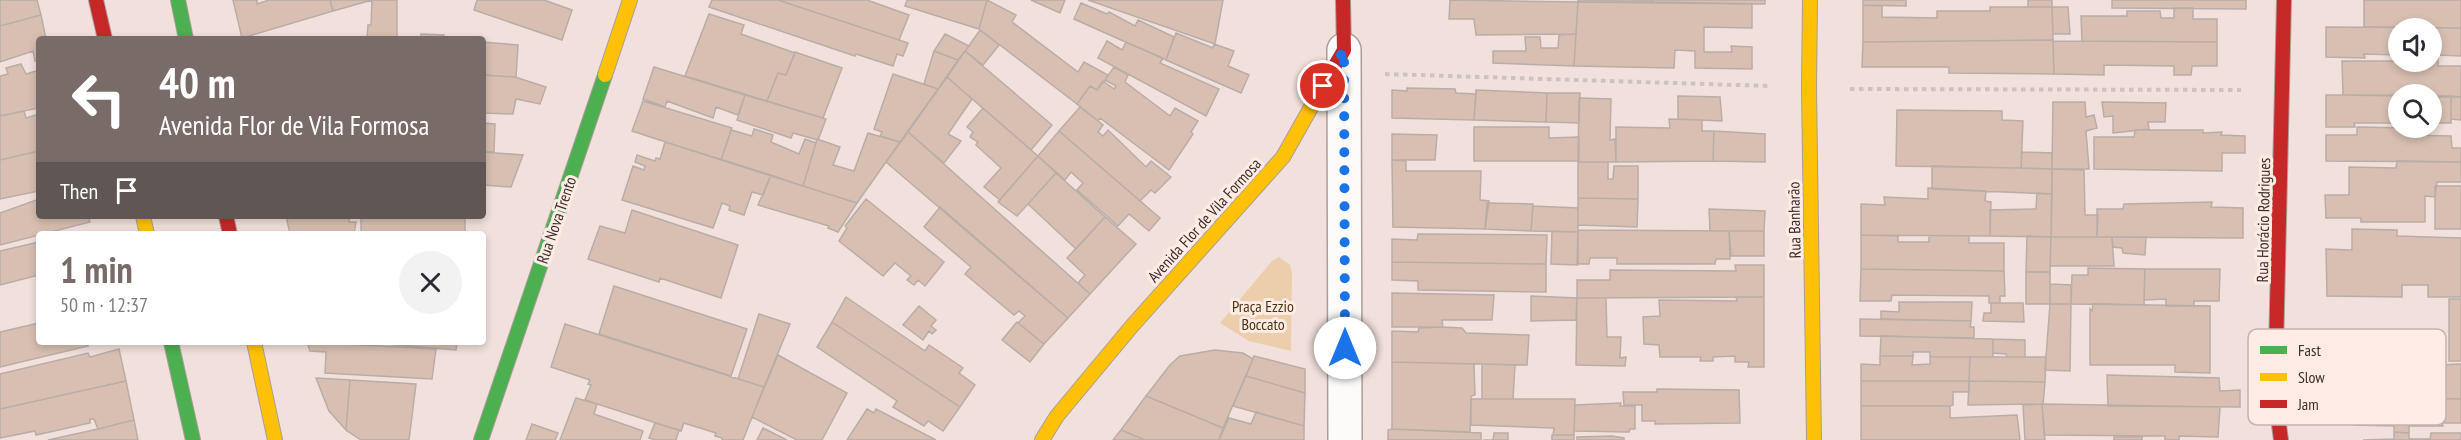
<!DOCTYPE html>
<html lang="en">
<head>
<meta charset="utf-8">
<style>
  body { margin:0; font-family:"PT Sans Narrow",sans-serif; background:#f2f2f3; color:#2b2b33; height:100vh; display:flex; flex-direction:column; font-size:22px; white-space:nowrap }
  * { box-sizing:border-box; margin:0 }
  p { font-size:20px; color:#7c7c81 }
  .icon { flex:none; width:33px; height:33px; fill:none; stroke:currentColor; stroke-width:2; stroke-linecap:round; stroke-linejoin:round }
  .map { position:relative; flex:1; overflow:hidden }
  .sheet { position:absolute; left:36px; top:231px; width:450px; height:114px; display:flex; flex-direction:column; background:#fff; border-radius:6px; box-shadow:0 3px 9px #0003 }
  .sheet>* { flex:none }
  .hud { position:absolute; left:36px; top:36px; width:450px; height:183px; border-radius:6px; box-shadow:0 3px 9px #0003; background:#796c68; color:#fff; overflow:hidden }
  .buttons { position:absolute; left:2388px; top:18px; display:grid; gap:12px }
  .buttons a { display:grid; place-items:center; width:54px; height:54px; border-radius:50%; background:#fff; box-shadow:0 3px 9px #0003; font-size:30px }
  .pin { position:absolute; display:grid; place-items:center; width:51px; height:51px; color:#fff; margin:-26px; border:3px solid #fff; border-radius:50%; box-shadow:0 2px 6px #0007 }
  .me { position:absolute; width:66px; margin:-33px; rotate:0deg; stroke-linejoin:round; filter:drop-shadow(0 0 4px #0008) }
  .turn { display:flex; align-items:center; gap:21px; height:126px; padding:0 24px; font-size:27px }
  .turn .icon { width:78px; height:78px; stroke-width:2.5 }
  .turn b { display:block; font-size:42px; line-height:51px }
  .then { display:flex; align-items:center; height:57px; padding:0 24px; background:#0003; gap:12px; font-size:22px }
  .round { display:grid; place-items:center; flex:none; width:63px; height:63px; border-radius:32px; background:#f2f2f3 }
  .summary { display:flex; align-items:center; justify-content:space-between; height:102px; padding:0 24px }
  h1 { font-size:36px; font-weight:700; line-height:45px; color:#796c68 }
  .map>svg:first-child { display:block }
</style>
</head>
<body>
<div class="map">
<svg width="2461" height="440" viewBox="0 0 2461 440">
  <rect width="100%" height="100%" fill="#f1e0db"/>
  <path fill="#eccead" d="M1279,257L1290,265L1292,273L1291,351L1249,341L1220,323L1272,261Z"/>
  <path fill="#d8bfb1" stroke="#b9ada8" stroke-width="1.5" d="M0,0H37L41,15L0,26Z
    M233,0H257V4L269,0H330L333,11L242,38Z
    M330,0H372L333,11Z
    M372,0H397V39H367L368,25H371Z
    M477,0H544L572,10L562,40L474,10Z
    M712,0H778L908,43L903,56L897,54L893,66L856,54L855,56L709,7Z
    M778,0H867L909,15L899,40Z
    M907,0H987L979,29L905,6Z
    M987,0L1016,15L1012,22L1078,72L1084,62L1108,75L1105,80L1097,90L1090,86L1077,104L979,29Z
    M1031,0H1065L1060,13Z
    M1088,0H1223L1215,44Z
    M1450,0L1578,2L1576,34L1476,35L1474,19H1449Z
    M1578,0H1619V2H1578Z
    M1619,0H1652V2H1619Z
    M1652,0H1765V4L1652,2Z
    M1863,0H1906V6L1863,5Z
    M2028,0H2052V7H2028Z
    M2112,0H2246V9L2112,8Z
    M2364,0H2461V28L2364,27Z
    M1578,2L1752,4V28L1704,27V52H1732L1731,46L1752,47V69L1695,68V51L1675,50L1674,68L1574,66Z
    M1081,3L1107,14L1109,12L1135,26L1138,20L1174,37L1166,60L1074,19Z
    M1863,5L1882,6V17L1937,18V11H1990V7H2052L2053,40L1863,42Z
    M2052,7H2068L2070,34H2053Z
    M2174,8H2193V19H2217V42L2082,41L2081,16H2127V11H2160L2161,18H2174Z
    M709,14L744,25L741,34L795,53L786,75L778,73L767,101L685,76Z
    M41,15L46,39H39V60L35,61L33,51L0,62V26Z
    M2326,27L2461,28V56L2438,55V61H2432V28H2398V55L2364,54L2365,58L2326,57Z
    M980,30L999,45L983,65L965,51Z
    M1176,33L1213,48L1214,44L1234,51L1228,66L1249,75L1241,93L1166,60Z
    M421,34L444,35V39H421Z
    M945,34L969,46L958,60L934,51Z
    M1576,34L1574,66L1493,63V51H1526L1525,37H1540L1541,48H1558L1559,35Z
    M2053,40L2054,74L1949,73V67H1862L1863,42Z
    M1107,41L1122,50L1126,42L1163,58L1160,63L1219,89L1206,116L1098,58Z
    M2053,41L2217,42V66H2192L2191,75H2174V66L2104,65V75L2054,74Z
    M483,42L518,45L516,77L483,75Z
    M934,51L958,60L938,89L924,84Z
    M965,51L1052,125L1031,150L947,77Z
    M795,52L842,68L823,118L767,101L778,73L786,75Z
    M2342,61H2398V65L2424,64V62L2438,61V66H2461V97L2343,95Z
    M21,64L26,74L39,70V108L0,116V76L8,74L6,68Z
    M654,67L745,95L738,115L716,107L713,118L667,101L665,107L643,99Z
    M1114,67L1128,75L1125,82L1170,116L1175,108L1198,121L1191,132L1193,134L1169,170L1100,118L1098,121L1077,104L1090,86L1097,90L1103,81L1114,89L1116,86L1105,80Z
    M893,74L938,89L900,142L880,136L882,132L874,129Z
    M483,75L515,77L546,87L540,104L516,99L513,114L483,113Z
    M947,77L972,99L948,134L961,141L944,163L908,132Z
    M1407,88L1455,89L1456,93L1476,94L1474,120L1392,118V90L1407,91Z
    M1476,90L1547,93L1546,122L1474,120Z
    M1547,93H1580L1579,123L1546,122Z
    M745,95L826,119L818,140L793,133L791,138L737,120Z
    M2326,95H2398V123H2354L2355,127H2326Z
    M1678,96L1720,97L1722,121L1678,119Z
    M2432,96H2451V123H2432Z
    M2451,96L2461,97V120L2451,119Z
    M1579,98L1611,99L1610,140L1615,139L1616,162H1578Z
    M643,101L732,128L721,160L632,131Z
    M2053,102H2085L2086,117L2094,115L2097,128L2086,131L2089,169H2052Z
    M2102,102L2166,103L2165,122H2148L2149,129L2113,133V116L2104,117Z
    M1080,107L1103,125L1098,132L1103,136L1108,130L1146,167L1151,161L1171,177L1155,193L1151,190L1140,201L1059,131Z
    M983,108L1038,156L1000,200L984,187L1001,168L976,145L978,142L970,137L973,132L967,127Z
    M1897,110L2002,111V120L2023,121L2021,168L1896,166Z
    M24,111L26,118L39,114V151L0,160V116Z
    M1669,119L1702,120V131H1714L1713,161L1616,162V127L1670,128Z
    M483,123L495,124L494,152H483Z
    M1474,127H1549V138L1579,137V161H1474Z
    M2357,127L2408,128L2407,135L2451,136L2452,148H2461V162L2326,161V135H2357Z
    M754,129L773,135L771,142L799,154L805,139L816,143L803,186L721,160L731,130L752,136Z
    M2135,130H2203V133L2222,132L2221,135L2245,136V153H2222V171L2094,169V137H2134Z
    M1059,131L1160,218L1149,231L1129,214L1118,226L1077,190L1083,183L1071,172L1065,180L1038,156Z
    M1714,131L1765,134V162L1713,161Z
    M908,132L1090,294L1068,318L886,162Z
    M868,133L900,142L857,203L803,186L817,139L840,147L833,165L854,171Z
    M1392,134L1437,135L1435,160H1392Z
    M665,142L771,175L763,195L752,192L744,215L729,210L730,206L722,203L713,228L622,200L633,166L644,170L645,166L635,162L637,155L655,161L656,158L660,159Z
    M39,151V191L0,199V160Z
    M483,152L523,155L511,187L483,185Z
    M2022,152L2052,153V169L2021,168Z
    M1038,156L1056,173L1017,216L998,202Z
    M1392,160L1406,161V171H1481L1480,200L1489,201L1485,229L1393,227Z
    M2397,161L2461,162V182H2437L2435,197L2425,196V222H2361V218H2326L2325,195H2349V167L2396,168Z
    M1578,162H1608V179H1613L1614,166H1638V199L1578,198Z
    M1932,166L2052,169V194L1932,189Z
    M2052,169L2084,170L2085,215H2098L2097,237H2051Z
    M1056,173L1105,217L1076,249L1028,204Z
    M771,175L803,186L857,203L838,232L828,228L829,226L758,205Z
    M2435,186H2461V229H2435Z
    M1928,188L1986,191L1985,201L1991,202L1990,236L1861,235V204L1885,205L1884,197L1928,199Z
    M2037,193L2052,194L2051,237L1990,236V210L2036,209Z
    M1578,198L1638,199L1637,227L1578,225Z
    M39,199V216H88L90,222L0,245V213Z
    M866,199L944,262L925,286L918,280L914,285L907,280L911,276L895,263L883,276L839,241L847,228L845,226Z
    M2212,202L2211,207L2243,208V238L2097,237V209H2123L2124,204Z
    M1487,203L1533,204L1531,231L1485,229Z
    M1533,206L1578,208V232L1531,231Z
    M940,207L1068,318L1044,344L1018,323L1025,316L1019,311L1014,315L965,274L971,267L924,227Z
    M1709,209L1765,211L1764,231H1710Z
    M632,210L738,245L721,298L660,278L659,282L588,259L600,226L625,233Z
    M286,216H350L349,222H356L354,234H290Z
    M361,216H465V234H361Z
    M1105,217L1136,244L1090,294L1078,283L1085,275L1067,258Z
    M2352,229L2397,230V236L2461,238V297H2428V285H2402V297L2327,296L2326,249L2352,250Z
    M1578,230L1729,231L1730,259H1716L1715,264H1617V258H1590L1589,264H1577Z
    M1552,231L1578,232V265L1551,264Z
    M1729,231H1764V256H1731Z
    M1418,234L1547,235L1546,264L1392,262V239L1417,240Z
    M1861,235L1898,236V242H1929V236H1969V243H2004V271L1861,269Z
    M2027,236L2051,237L2050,272H2026Z
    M2051,237H2112L2114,266H2050Z
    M2112,237H2146L2145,255L2123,253L2122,248L2113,247Z
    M39,242V275L0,285V251Z
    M1392,262L1546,264V292L1418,290V281L1392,280Z
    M1735,265H1764V297L1577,298V280H1610V270L1736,271Z
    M2088,268L2145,269L2144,305L2071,304L2072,275H2088Z
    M1861,269L2004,271L2005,296H2000V303H1989V296L1892,295L1891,301H1860Z
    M2145,269H2220L2219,301H2194V306H2166V299L2144,300Z
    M2026,272H2050V304H2026Z
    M2050,284L2071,285V304H2050Z
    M614,286L747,329L731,376L599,334Z
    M1392,293L1494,295L1492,320H1442L1443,327H1392Z
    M1531,296L1577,298L1576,320L1531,321Z
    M846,297L925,351L929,345L963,368L959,373L975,385L960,407L832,322Z
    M1736,297H1764V367H1748L1749,362H1735V356L1713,357V361H1700L1701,357H1660L1659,345L1644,344L1643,317L1660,316L1659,300L1737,301Z
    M1577,298H1606L1607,337H1621L1620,358L1626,357L1625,366L1576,365Z
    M2449,299H2461V361H2449Z
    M1899,302H1972L1971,321L1881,319V311L1899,312Z
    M1991,303H2023L2024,322L1983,321L1984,313H1991Z
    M2050,304H2071L2070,371L2045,370Z
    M2093,304L2210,306V373L2175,372V365H2090V309L2092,311Z
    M919,306L936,320L931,326L936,330L932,334L929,331L923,340L903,325Z
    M759,314L790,324L764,387L738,379Z
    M1860,319L1971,321L1970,327H1974V338L1860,336Z
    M832,322L960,407L943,431L928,421L924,426L893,407L897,401L817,347Z
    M1017,322L1044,344L1030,362L1002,340Z
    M39,323V342H87L88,346L0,367V332Z
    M565,324L764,387L743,440H722V438L715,436L716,433L684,423L681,431L585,400L591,385L588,384L590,380L551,367Z
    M1443,327L1462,328L1466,333L1529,335L1527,365L1392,362V331L1418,332L1419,328Z
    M1881,336L1993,339V357H1930V352H1913V356H1880Z
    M1993,339L2025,340V357H2007L2006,354L1993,353Z
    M307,342L436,349L432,379L325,373L326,352L310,351Z
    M361,342H457L456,350Z
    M119,349L126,381L0,409V374L88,353L90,357Z
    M1215,350L1243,353L1253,359L1223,428L1146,396L1170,365L1180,356Z
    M778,355L847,393L822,440H797L752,417Z
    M1254,356L1305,369V393L1246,376Z
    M1880,356H1913L1912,365L1930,364V357H1970L1969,381H1861V364L1880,365Z
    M1970,357H2046L2045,382L1969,381Z
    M1392,362L1474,364L1475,395L1471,396L1470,432L1392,429Z
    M1482,364L1515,365L1513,399H1482Z
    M2461,364V399H2439V365Z
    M2107,375L2219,378L2220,391L2240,390V407L2108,406Z
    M1246,376L1305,393L1304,426L1233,406Z
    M316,378L350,380L346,430L329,411Z
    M350,380L416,384L409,440H361L346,430Z
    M126,381L134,420L98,429L94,419H90V423L36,435L35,431L0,438V409Z
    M1861,381H1969V392H1953V405L1950,406H1861Z
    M1969,381L2045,382L2043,404L1968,405Z
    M1657,389L1739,390L1740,423L1655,424V421H1642V405H1624L1623,392H1657Z
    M1146,396L1223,428L1219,440H1145L1121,430Z
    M2354,397L2461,399V423H2442L2443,426H2409V433L2394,432V426L2354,425Z
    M576,398L597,404L594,414L643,431L640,440H560Z
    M1471,399H1575L1574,435H1553L1554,428L1471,425Z
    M1621,403L1620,406H1635V429H1630L1629,432L1574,431L1575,405Z
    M2042,404L2220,407L2218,437L2179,436V440H2165V436L2044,435Z
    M2042,404L2045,440H2025L2023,405Z
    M1861,406H1950V418L2017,415L2020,440H1861Z
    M867,409L874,413L876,409L936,440H847Z
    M1256,412L1304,426V440H1219L1229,418L1251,424Z
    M134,420L138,440H48L98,429Z
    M655,423L679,430L676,440H656L649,438Z
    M532,424L558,433L555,440H526Z
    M763,428L787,440H757Z
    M1392,429L1481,433V440H1388V430Z
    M1121,430L1145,440H1113Z
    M2394,432L2409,433V439H2430L2431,433H2461V440H2363L2394,439Z
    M1494,433H1508V440H1483H1493Z
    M1552,435H1574V440H1552Z
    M1612,436L1624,438V440H1577V437Z
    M2114,437H2142V440H2114Z"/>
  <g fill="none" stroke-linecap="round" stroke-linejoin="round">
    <g stroke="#aa9d9a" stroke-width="36">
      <path id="street" d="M1344,50L1345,440"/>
    </g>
    <g stroke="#aa9d9a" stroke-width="16">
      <path id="fast" d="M178,0L186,39
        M171,342L193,440
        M481,440L605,75"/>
    </g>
    <g stroke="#aa9d9a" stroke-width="16">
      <path id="slow" d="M1810,0L1809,88L1814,440
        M605,75L630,0
        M143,216L147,234
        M254,342L275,440
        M1042,440L1057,416L1132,326L1283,157L1318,95"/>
    </g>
    <g stroke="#aa9d9a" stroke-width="16">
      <path id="jam" d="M96,0L105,39
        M1318,95L1344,50L1343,0
        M226,216L230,234
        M2281,440L2275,395L2284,0"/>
    </g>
    <path stroke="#c9c4c1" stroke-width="4" stroke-dasharray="4.5 4.5" stroke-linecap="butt" d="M1385,74L1770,86
      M1850,89L2241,90"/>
    <use href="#street" stroke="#fdfafa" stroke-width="33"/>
    <use href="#fast" stroke="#4caf50" stroke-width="14"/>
    <use href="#slow" stroke="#ffc107" stroke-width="14"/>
    <use href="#jam" stroke="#c62828" stroke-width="14"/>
  </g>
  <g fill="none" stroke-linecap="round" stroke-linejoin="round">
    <path stroke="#1a73e8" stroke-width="10" stroke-dasharray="0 18" d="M1323,86L1344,50L1345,348"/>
  </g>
  <g text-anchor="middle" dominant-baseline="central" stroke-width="6" stroke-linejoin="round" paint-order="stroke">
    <g font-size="16" fill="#392d2a" stroke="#feebe6">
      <text transform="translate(556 220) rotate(-71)">Rua Nova Trento</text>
      <text transform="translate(1204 220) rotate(-48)">Avenida Flor de Vila Formosa</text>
      <text transform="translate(1794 220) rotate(-91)">Rua Banharão</text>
      <text transform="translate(2263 220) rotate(-89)">Rua Horácio Rodrigues</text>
    </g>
    <g font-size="16" fill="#4c340c" stroke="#feebe6">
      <text x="1263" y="306">Praça Ezzio<tspan x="1263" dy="18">Boccato</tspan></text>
    </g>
  </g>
  <rect x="2248" y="329" width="198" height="96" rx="9" fill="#feebe6" stroke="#c3b2ae" stroke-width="1.5"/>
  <rect x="2260" y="346" width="27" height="8" fill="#4caf50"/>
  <rect x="2260" y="373" width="27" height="8" fill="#ffc107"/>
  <rect x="2260" y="400" width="27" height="8" fill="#c62828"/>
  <g font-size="16" fill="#392d2a">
    <text x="2298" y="356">Fast</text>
    <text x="2298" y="383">Slow</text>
    <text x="2298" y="410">Jam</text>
  </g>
</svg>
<div class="buttons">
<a><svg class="icon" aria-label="sound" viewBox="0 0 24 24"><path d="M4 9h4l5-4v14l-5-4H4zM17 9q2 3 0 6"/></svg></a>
<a><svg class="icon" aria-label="search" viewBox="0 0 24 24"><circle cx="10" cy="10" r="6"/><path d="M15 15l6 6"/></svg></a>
</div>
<div class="pin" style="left:1323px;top:86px;background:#d93025"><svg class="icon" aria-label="arrive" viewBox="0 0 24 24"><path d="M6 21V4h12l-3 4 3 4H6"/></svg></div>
<svg class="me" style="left:1345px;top:348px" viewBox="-20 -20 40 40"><circle r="19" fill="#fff"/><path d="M0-13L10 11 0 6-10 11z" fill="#1a73e8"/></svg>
<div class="hud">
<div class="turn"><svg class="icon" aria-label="left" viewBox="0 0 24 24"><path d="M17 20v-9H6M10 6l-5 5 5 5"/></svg><div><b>40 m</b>Avenida Flor de Vila Formosa</div></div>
<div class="then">Then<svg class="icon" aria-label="arrive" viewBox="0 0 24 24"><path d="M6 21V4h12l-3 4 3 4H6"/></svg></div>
</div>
<section class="sheet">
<div class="summary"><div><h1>1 min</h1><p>50 m · 12:37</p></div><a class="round"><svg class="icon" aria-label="close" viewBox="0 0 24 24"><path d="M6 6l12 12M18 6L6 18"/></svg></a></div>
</section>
</div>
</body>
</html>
